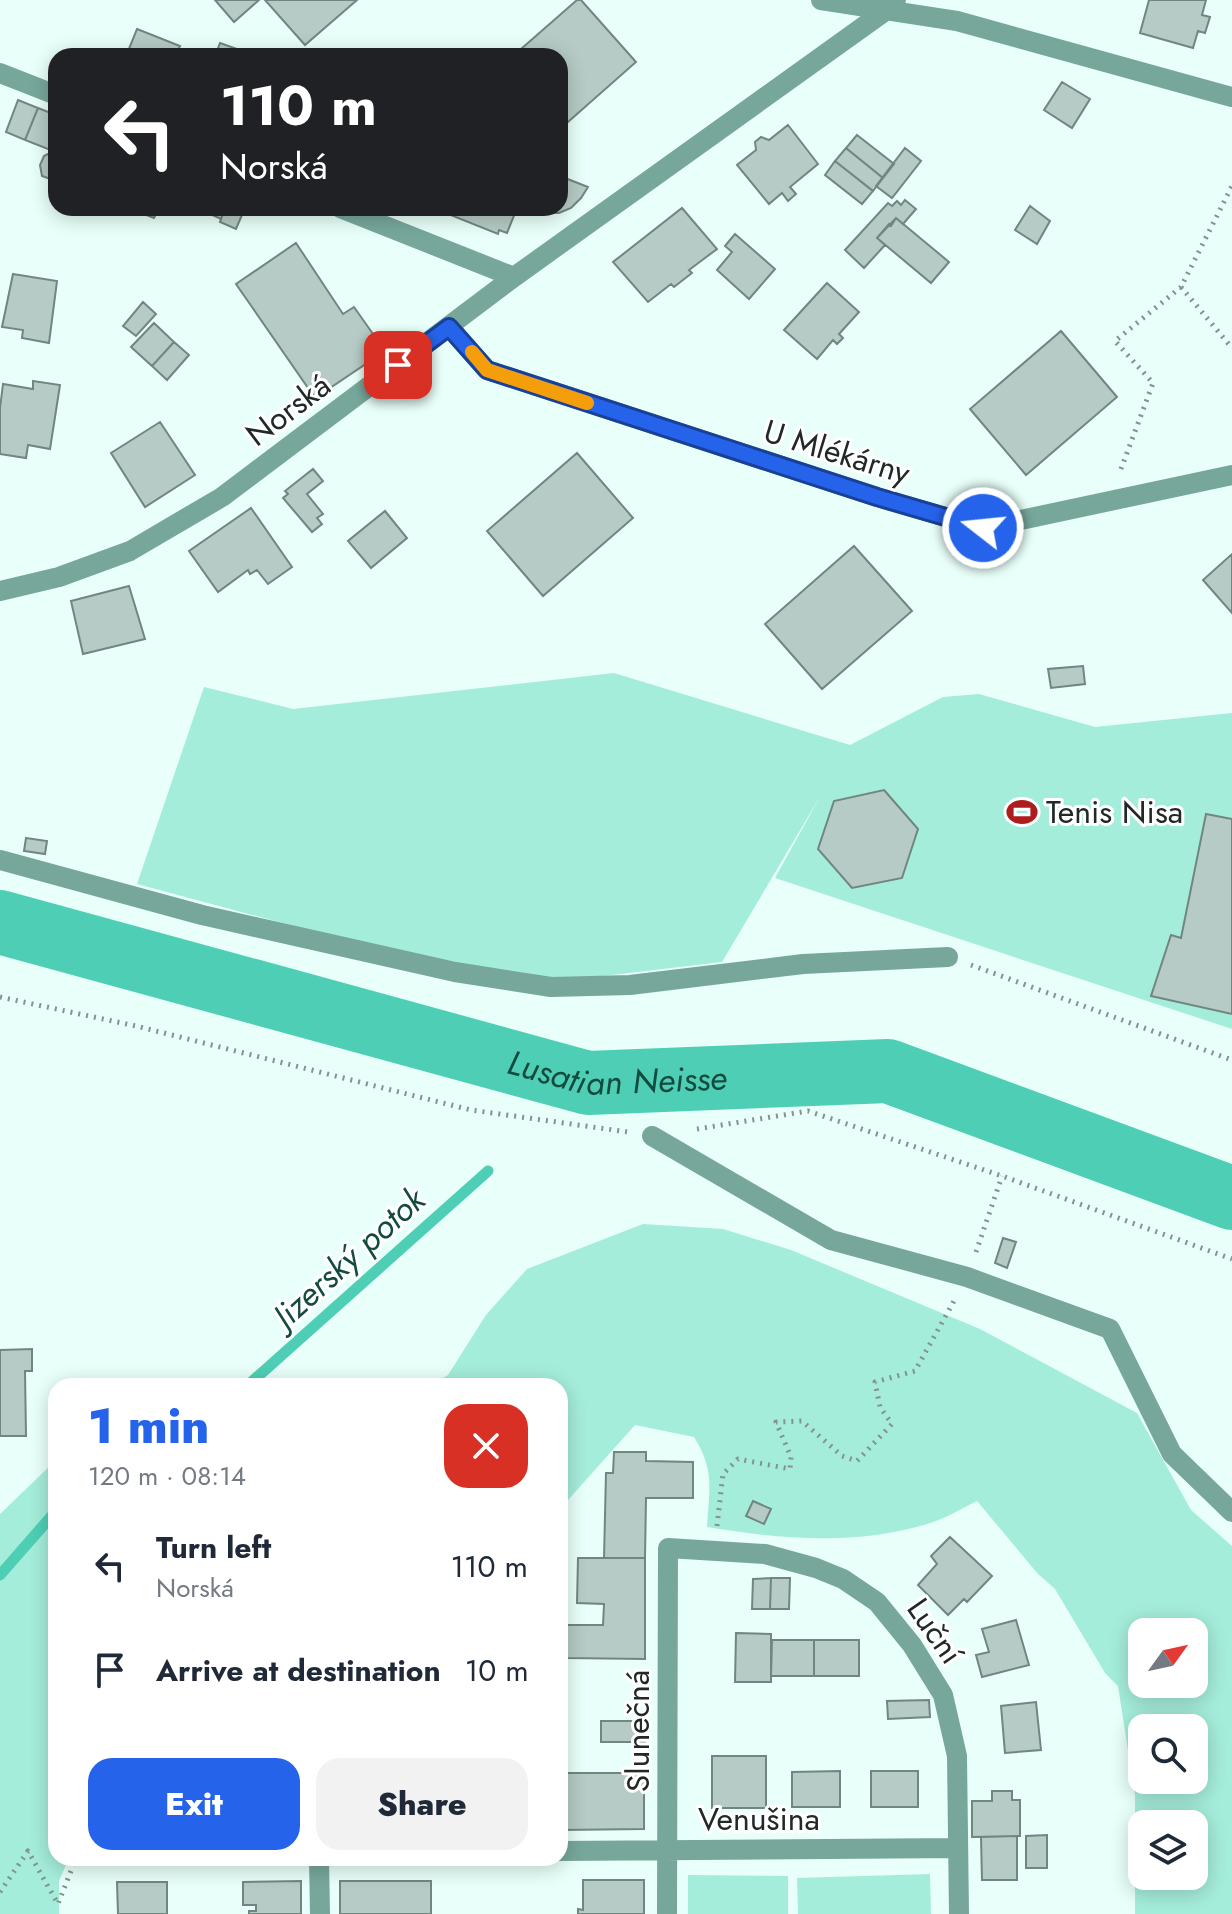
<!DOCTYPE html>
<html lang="en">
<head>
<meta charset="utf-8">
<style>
  body { margin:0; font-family:Jost,sans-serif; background:#f2f2f3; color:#1f2937; height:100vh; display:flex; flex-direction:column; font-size:30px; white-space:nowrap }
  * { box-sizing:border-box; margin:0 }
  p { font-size:26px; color:#747a83 }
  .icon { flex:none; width:44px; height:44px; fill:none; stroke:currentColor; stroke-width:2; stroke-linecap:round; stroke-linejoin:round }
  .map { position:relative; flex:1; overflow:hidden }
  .panel { position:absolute; left:48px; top:1378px; width:520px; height:488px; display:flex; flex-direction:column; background:#fff; border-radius:24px; box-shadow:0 4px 20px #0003 }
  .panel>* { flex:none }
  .banner { position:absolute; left:48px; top:48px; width:520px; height:168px; border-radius:24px; box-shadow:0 4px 20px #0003; background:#202124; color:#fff; overflow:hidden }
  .needle { width:52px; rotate:57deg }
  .buttons { position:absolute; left:1128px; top:1618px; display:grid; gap:16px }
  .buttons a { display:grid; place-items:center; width:80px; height:80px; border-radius:16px; background:#fff; box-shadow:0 4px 20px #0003; font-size:40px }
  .pin { position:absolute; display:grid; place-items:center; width:68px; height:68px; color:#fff; margin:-34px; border-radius:16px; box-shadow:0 4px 12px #0006 }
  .me { position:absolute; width:88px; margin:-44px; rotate:286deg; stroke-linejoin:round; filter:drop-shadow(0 0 6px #0008) }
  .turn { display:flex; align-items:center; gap:28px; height:168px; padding:0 40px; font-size:36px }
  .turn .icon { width:104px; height:104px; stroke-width:2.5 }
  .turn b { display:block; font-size:56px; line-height:68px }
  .round { display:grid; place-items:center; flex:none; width:84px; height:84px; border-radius:24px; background:#f2f2f3 }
  .headline { display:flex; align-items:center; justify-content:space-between; height:136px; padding:0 40px }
  h1 { font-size:48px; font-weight:800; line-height:60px; color:#2563eb }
  .action { display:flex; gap:16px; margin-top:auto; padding:16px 40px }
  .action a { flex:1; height:92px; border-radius:24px; background:#2563eb; color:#fff; font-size:32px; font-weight:800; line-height:92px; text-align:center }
  .action a+a { background:#f2f2f3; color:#1f2937 }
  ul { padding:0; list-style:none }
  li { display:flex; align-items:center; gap:24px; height:104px; padding:0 40px }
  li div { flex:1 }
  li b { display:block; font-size:30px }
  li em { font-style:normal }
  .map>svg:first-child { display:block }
</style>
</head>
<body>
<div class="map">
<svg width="1232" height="1914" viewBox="0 0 1232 1914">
  <rect width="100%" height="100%" fill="#e9fff9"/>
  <path fill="#a5eddb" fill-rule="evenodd" d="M614,673L850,745L943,697L979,694L1095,727L1232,713V1029L775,878L821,795L722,962L553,982L346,940L137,884L204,687L293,709Z
    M643,1224L723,1229L791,1250L980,1329L1137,1413L1191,1510L1232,1546V1914H1135V1795L1118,1686L1105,1673L1055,1589L1038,1574L977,1501C961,1509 944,1519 927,1524C856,1546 779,1539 707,1527C709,1490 715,1470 694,1437L635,1425L560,1509V1386H428L448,1375L486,1315L527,1269ZM1142,1632H1194V1684H1142ZM1142,1728H1194V1780H1142ZM1142,1824H1194V1876H1142Z
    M56,1460V1858H69L59,1881V1914H0V1514Z
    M930,1874L931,1914H798L797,1878Z
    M688,1875L788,1876V1914H688Z"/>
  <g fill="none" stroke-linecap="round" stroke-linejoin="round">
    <path stroke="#4ecfb5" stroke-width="11" d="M247,1386L488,1171
      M0,1575L56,1511"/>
    <path stroke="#4ecfb5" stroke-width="64" id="s1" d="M0,922L588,1083L888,1071L1232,1198"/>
  </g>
  <path fill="#b6cbc5" stroke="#728680" stroke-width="2" d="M215,0H259L234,22Z
    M265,0H357L305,45Z
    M577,0H581L636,62L560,129V56H513Z
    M1149,0H1206L1202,15L1210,17L1205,33L1198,31L1193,48L1140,33Z
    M137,29L180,46L178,50L192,56H126Z
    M220,43L240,50L238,56H215Z
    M1062,82L1090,99L1072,128L1044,110Z
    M18,100L38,108L25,140L6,132Z
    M38,108L56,115V143L53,151L25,140Z
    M788,125L818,164L790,187L796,194L788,201L782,193L769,204L737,165L756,150L755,142L761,137L769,140Z
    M857,135L894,164L883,178L846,148Z
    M56,143V181L42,176L40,165L44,156L52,152Z
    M846,148L883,178L873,191L835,161Z
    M905,148L921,161L892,198L876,186Z
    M835,161L873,191L862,204L825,175Z
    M560,176L588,187L581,198L571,208L559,213H547L533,208H560Z
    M905,200L916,209L903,224L896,218L891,226L889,224L877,238L885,245L864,268L845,250L888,203L892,206L897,201L901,205Z
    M1030,206L1050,221L1037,244L1015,230Z
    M128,208H159L154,218Z
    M202,208H225L221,219L201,210Z
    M225,208H245L236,229L220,222Z
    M450,208H517L507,233L499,230L498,234L448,214Z
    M682,208L717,249L689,270L692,273L674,287L671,284L648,302L613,262Z
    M896,218L949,262L931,283L877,238Z
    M735,234L775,269L749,299L717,270L732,252L725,246Z
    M296,243L343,314L354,307L385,351L315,398L236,284Z
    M13,274L57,281L49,343L22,338L23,330L2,327Z
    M827,283L859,312L839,334L843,338L837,344L833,340L817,359L784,330Z
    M143,302L156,314L136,336L123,326Z
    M154,323L174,342L152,366L131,347Z
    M1061,331L1117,397L1026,475L970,409Z
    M174,342L189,355L167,380L152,366Z
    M33,381L60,385L50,449L28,445L26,458L0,454V408L3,384L33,389Z
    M160,422L195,475L145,507L111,453Z
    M577,453L633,518L543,596L487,531Z
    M313,469L323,481L307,494L323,514L317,518L322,524L312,532L283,498L288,494L285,491Z
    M251,508L292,567L268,584L257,570L250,574L248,570L218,592L189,551Z
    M385,511L407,538L371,568L348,541Z
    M854,546L912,611L822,689L765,624Z
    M1232,554V613L1203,580Z
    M129,586L145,639L83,654L71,601Z
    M1083,666L1085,684L1051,688L1048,669Z
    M884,790L918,829L902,878L852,888L818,849L834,801Z
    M1206,814L1232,819V1014L1151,996L1171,935L1181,938Z
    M26,838L47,841L45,854L24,851Z
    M1003,1238L1016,1242L1007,1268L995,1263Z
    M32,1349V1371H25L26,1436H0V1350Z
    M614,1452H646V1461L693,1462V1498H646L645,1558H604L606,1473H613Z
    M753,1501L771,1509L764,1524L746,1516Z
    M950,1537L992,1576L967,1602L964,1599L948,1615L918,1585L937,1564L931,1556Z
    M578,1558H645V1659L566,1658V1625H603L604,1604L577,1603Z
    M771,1578L770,1609H752L753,1579Z
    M771,1578H790L789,1609H770Z
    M560,1616L566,1617V1658H560Z
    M1016,1620L1029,1665L982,1677L976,1655L989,1652L982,1629Z
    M736,1633L771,1634V1682H735Z
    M772,1640H814V1676H771Z
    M814,1640H859V1676H814Z
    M929,1700L930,1717L888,1719L887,1701Z
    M1036,1702L1041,1750L1005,1753L1001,1706Z
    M601,1721H644L645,1742H601Z
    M712,1756H766V1808H712Z
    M840,1771V1807H792V1772Z
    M871,1771H918V1807H871Z
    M560,1773H644V1829L560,1830Z
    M992,1791H1012V1800H1020V1836L972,1837V1801H992Z
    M1047,1835V1868H1026V1836Z
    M1017,1836V1880H982L981,1837Z
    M583,1880H644V1914H578V1909L583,1910Z
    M301,1881V1914H249V1911H256V1905H243V1882Z
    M340,1881H431V1914H340Z
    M117,1882H167V1914H118Z"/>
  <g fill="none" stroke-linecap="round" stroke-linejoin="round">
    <path stroke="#84938f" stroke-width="5" stroke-dasharray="2 6" stroke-linecap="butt" d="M1181,287L1232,348
      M1121,469L1153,383L1115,341L1181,287L1232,186
      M971,965L1232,1060
      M0,997L136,1026L471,1110L628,1132
      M697,1129L808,1111L1002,1176L1232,1259
      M976,1252L1002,1176
      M717,1526L723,1474L738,1459L790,1469L791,1457L776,1422L802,1421L842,1456L857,1461L892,1424L880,1407L875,1382L915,1371L954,1301
      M0,1892L28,1851L58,1904L76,1858"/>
    <path stroke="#77a79b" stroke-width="20" d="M821,0L957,21L1232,97
      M0,73L56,95
      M340,208L514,277
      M449,327L487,370L877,497L983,528L1232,475
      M0,591L59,577L130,551L222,497L514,277L888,9L896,0
      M0,860L202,915L455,972L551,987L630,985L803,964L948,957
      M652,1136L831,1240L967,1277L1110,1329L1172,1454L1232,1512
      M560,1851L958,1848
      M319,1858L320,1914
      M667,1914L668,1548L765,1554L816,1568L843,1579L877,1602L912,1645L943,1695L957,1756L959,1914"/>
  </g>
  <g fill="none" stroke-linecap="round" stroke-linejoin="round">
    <g stroke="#184099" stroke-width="20">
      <path id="route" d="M398,365L449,327L487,370L877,497L983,528"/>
    </g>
    <use href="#route" stroke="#2563eb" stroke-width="14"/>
    <path stroke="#f59e0b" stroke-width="14" d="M472,352L487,370L587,403"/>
  </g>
  <defs>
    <g id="stadium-bare" transform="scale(2.4)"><path d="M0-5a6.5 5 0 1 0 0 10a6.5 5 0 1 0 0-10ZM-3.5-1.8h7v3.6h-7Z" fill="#ae1d1e" stroke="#fff" stroke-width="2.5" paint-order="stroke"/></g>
  </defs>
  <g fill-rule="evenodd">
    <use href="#stadium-bare" x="1022" y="812"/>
  </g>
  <g text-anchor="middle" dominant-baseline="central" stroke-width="6" stroke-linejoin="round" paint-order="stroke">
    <g font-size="32" fill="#212927" stroke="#fff">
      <text transform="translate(288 410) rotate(-37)">Norská</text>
      <text transform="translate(837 452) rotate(17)">U Mlékárny</text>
      <text transform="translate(935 1631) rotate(55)">Luční</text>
      <text transform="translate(638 1731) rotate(-90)">Slunečná</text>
      <text x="759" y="1819">Venušina</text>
    </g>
    <g font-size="32" fill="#212927" stroke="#fff" text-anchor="start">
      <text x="1046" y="812">Tenis Nisa</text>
    </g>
    <g font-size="34" font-style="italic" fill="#144b40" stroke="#fff">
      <text stroke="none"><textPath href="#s1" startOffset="638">Lusatian Neisse</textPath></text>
      <text transform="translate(349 1258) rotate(-42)">Jizerský potok</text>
    </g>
  </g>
</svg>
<div class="buttons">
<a><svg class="needle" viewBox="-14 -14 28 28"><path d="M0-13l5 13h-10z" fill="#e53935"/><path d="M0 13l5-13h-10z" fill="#747a83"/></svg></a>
<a><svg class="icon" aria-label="search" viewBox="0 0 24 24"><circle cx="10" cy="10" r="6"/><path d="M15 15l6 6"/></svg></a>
<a><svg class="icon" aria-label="layers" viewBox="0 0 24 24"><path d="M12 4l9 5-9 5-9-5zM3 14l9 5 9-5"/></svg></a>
</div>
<div class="pin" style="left:398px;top:365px;background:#d93025"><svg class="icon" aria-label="arrive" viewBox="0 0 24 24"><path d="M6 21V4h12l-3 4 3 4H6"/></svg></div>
<svg class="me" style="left:983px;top:528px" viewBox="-20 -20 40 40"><circle r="17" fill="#2563eb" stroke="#fff" stroke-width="3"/><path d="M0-11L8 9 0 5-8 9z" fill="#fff"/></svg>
<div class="banner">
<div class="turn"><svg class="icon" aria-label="left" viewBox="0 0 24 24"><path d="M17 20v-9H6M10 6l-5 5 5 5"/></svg><div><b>110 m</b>Norská</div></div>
</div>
<section class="panel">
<div class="headline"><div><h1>1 min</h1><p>120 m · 08:14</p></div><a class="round" style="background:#d93025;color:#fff"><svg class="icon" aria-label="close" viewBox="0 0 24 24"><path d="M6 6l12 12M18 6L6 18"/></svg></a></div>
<ul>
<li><svg class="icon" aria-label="left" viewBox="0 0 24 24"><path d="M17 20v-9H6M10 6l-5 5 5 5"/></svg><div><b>Turn left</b><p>Norská</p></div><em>110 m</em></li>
<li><svg class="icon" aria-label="arrive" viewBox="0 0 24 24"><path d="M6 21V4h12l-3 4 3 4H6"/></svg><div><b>Arrive at destination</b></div><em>10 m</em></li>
</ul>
<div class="action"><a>Exit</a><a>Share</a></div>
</section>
</div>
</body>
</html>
